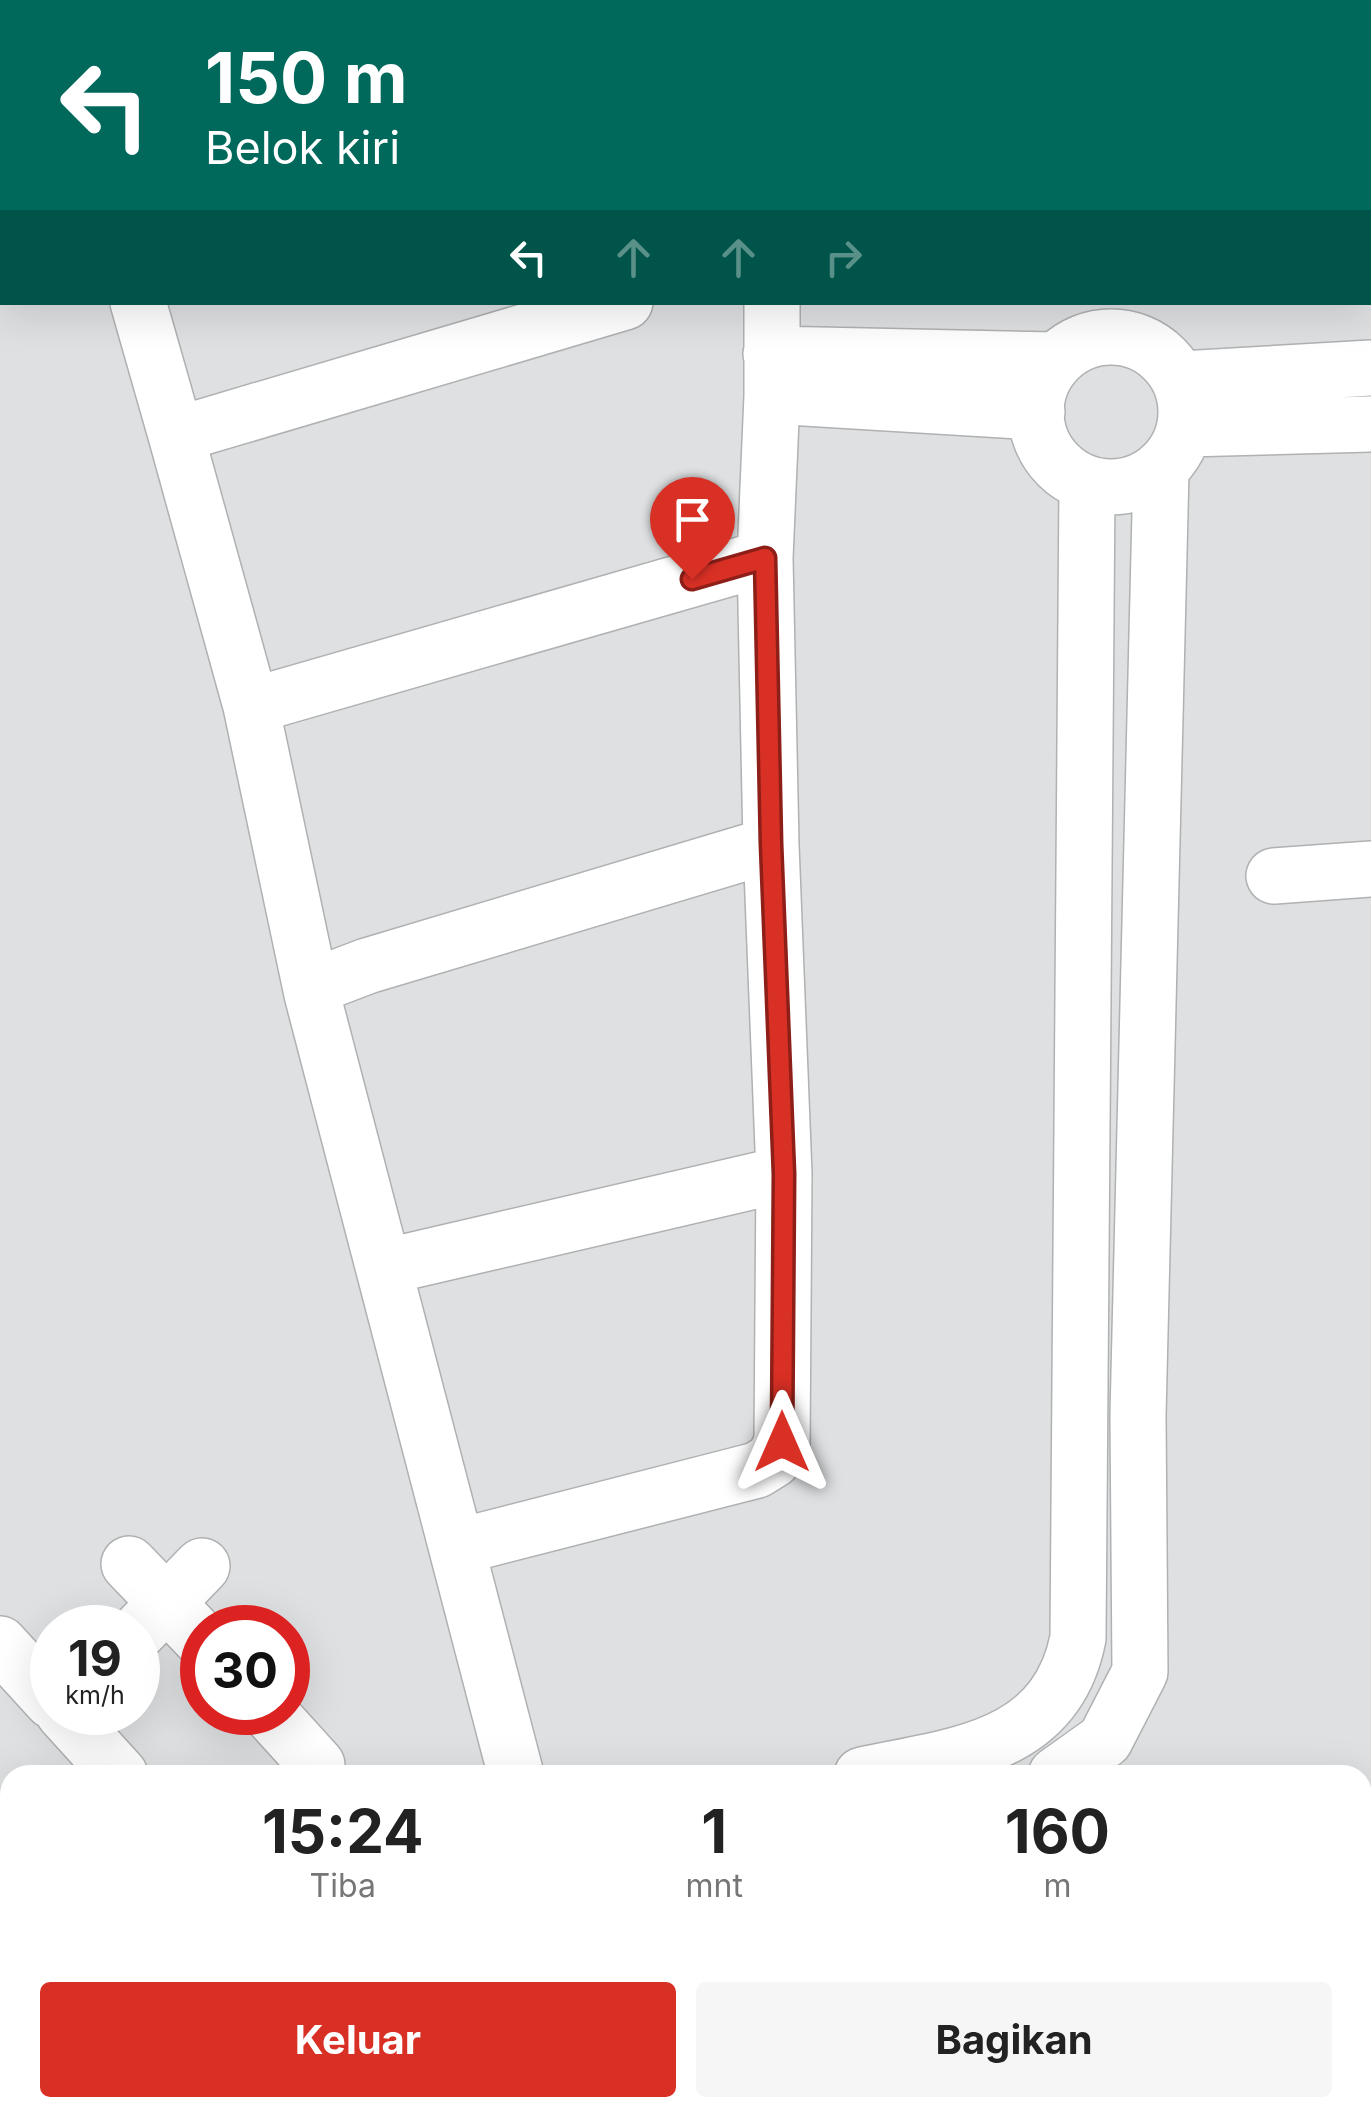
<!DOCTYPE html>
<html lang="id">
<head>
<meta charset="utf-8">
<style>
  body { margin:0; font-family:Inter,sans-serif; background:#f6f6f6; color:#222; height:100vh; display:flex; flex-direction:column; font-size:38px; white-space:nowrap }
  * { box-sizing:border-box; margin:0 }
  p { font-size:32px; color:#767676 }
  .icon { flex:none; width:55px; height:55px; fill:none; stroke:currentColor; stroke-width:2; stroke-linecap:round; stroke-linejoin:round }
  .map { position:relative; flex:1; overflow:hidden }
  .drawer { position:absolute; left:0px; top:1765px; width:1372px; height:352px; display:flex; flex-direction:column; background:#fff; border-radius:30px 30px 0 0; box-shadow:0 10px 40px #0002 }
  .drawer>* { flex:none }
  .top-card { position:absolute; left:0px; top:0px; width:1372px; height:305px; box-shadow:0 10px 40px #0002; background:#00695c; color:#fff; overflow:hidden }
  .speed { position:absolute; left:30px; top:1605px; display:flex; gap:20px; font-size:50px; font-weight:700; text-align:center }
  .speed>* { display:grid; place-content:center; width:130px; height:130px; border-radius:50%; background:#fff; box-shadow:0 10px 40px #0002; line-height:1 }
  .speed small { font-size:25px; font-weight:400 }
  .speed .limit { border:15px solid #d22; background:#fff; color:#111 }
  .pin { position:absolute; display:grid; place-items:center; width:85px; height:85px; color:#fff; margin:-102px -42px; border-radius:50% 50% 50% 0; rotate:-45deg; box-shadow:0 0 10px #0007 }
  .pin .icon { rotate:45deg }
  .me { position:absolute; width:110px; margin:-55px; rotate:0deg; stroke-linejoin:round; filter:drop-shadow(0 0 8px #0008) }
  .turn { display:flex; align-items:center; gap:35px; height:210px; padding:0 40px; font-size:45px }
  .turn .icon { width:130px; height:130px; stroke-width:2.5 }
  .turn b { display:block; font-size:70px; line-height:85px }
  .lanes { display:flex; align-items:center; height:95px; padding:0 40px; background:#0003; justify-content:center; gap:50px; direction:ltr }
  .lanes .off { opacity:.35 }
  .eta { display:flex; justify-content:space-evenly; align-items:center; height:170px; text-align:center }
  .eta b { font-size:60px; font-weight:700; line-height:70px }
  .primary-button { display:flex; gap:20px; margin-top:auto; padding:20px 40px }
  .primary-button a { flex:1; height:115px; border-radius:10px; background:#d93025; color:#fff; font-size:40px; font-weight:700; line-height:115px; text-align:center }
  .primary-button a+a { background:#f6f6f6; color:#222 }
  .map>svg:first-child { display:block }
</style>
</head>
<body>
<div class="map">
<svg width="1371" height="2117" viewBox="0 0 1371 2117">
  <rect width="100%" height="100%" fill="#dee0e2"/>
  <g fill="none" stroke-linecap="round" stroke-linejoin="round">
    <g stroke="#afb1b2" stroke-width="58">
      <path id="minor" d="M432,0L433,2
        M1025,0V2
        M1096,0V2
        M37,2V0
        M0,125L2,120
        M138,302L176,435
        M1036 412a75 75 0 1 1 150 0a75 75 0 1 1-150 0Z
        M771,354L1054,360
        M1181,379L1371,368
        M772,396L1037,412
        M1187,429L1371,424
        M251,706L765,558
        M1274,876L1371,869
        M312,994L251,706L176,435L625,302
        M384,1267L784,1174
        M457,1547L757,1470L773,1460L782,1443L784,1174L771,845
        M129,1564L202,1640
        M138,1632L202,1566
        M0,1644L52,1701
        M63,1712L120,1775
        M269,1712L317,1765
        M516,1775L312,994L325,982L367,966L771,845L765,558L772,396V302
        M862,1775C954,1755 1056,1750 1078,1638L1087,485
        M1056,1775L1105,1740L1140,1672L1138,1415L1161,471
        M0,1913L10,1923
        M191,2108L200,2117
        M405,2108L409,2117
        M571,2108L574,2117
        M638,2108L640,2117"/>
    </g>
    <use href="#minor" stroke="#fff" stroke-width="55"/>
  </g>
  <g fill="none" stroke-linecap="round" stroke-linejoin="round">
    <g stroke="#8d1f18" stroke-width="25">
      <path id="route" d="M692,579L765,558L771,844L784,1174L782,1442"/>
    </g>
    <use href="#route" stroke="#d93025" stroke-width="18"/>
  </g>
</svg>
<div class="speed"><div>19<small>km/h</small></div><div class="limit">30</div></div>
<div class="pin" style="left:692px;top:579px;background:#d93025"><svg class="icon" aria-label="arrive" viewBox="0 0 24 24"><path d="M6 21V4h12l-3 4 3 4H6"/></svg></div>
<svg class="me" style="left:782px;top:1442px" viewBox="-20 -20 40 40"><path d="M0-17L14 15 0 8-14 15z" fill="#d93025" stroke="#fff" stroke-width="4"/></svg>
<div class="top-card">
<div class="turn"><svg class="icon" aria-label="left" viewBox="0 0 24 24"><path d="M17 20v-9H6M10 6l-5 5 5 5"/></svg><div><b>150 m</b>Belok kiri</div></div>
<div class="lanes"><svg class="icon" aria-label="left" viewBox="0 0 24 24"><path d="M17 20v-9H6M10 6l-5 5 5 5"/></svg><svg class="icon off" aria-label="ahead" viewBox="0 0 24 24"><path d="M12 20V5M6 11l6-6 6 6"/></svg><svg class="icon off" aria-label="ahead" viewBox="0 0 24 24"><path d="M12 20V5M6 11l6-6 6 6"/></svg><svg class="icon off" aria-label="right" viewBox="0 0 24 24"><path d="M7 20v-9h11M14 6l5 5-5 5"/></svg></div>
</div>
<section class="drawer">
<div class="eta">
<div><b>15:24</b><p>Tiba</p></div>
<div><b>1</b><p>mnt</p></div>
<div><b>160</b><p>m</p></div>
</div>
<div class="primary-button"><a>Keluar</a><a>Bagikan</a></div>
</section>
</div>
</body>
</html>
